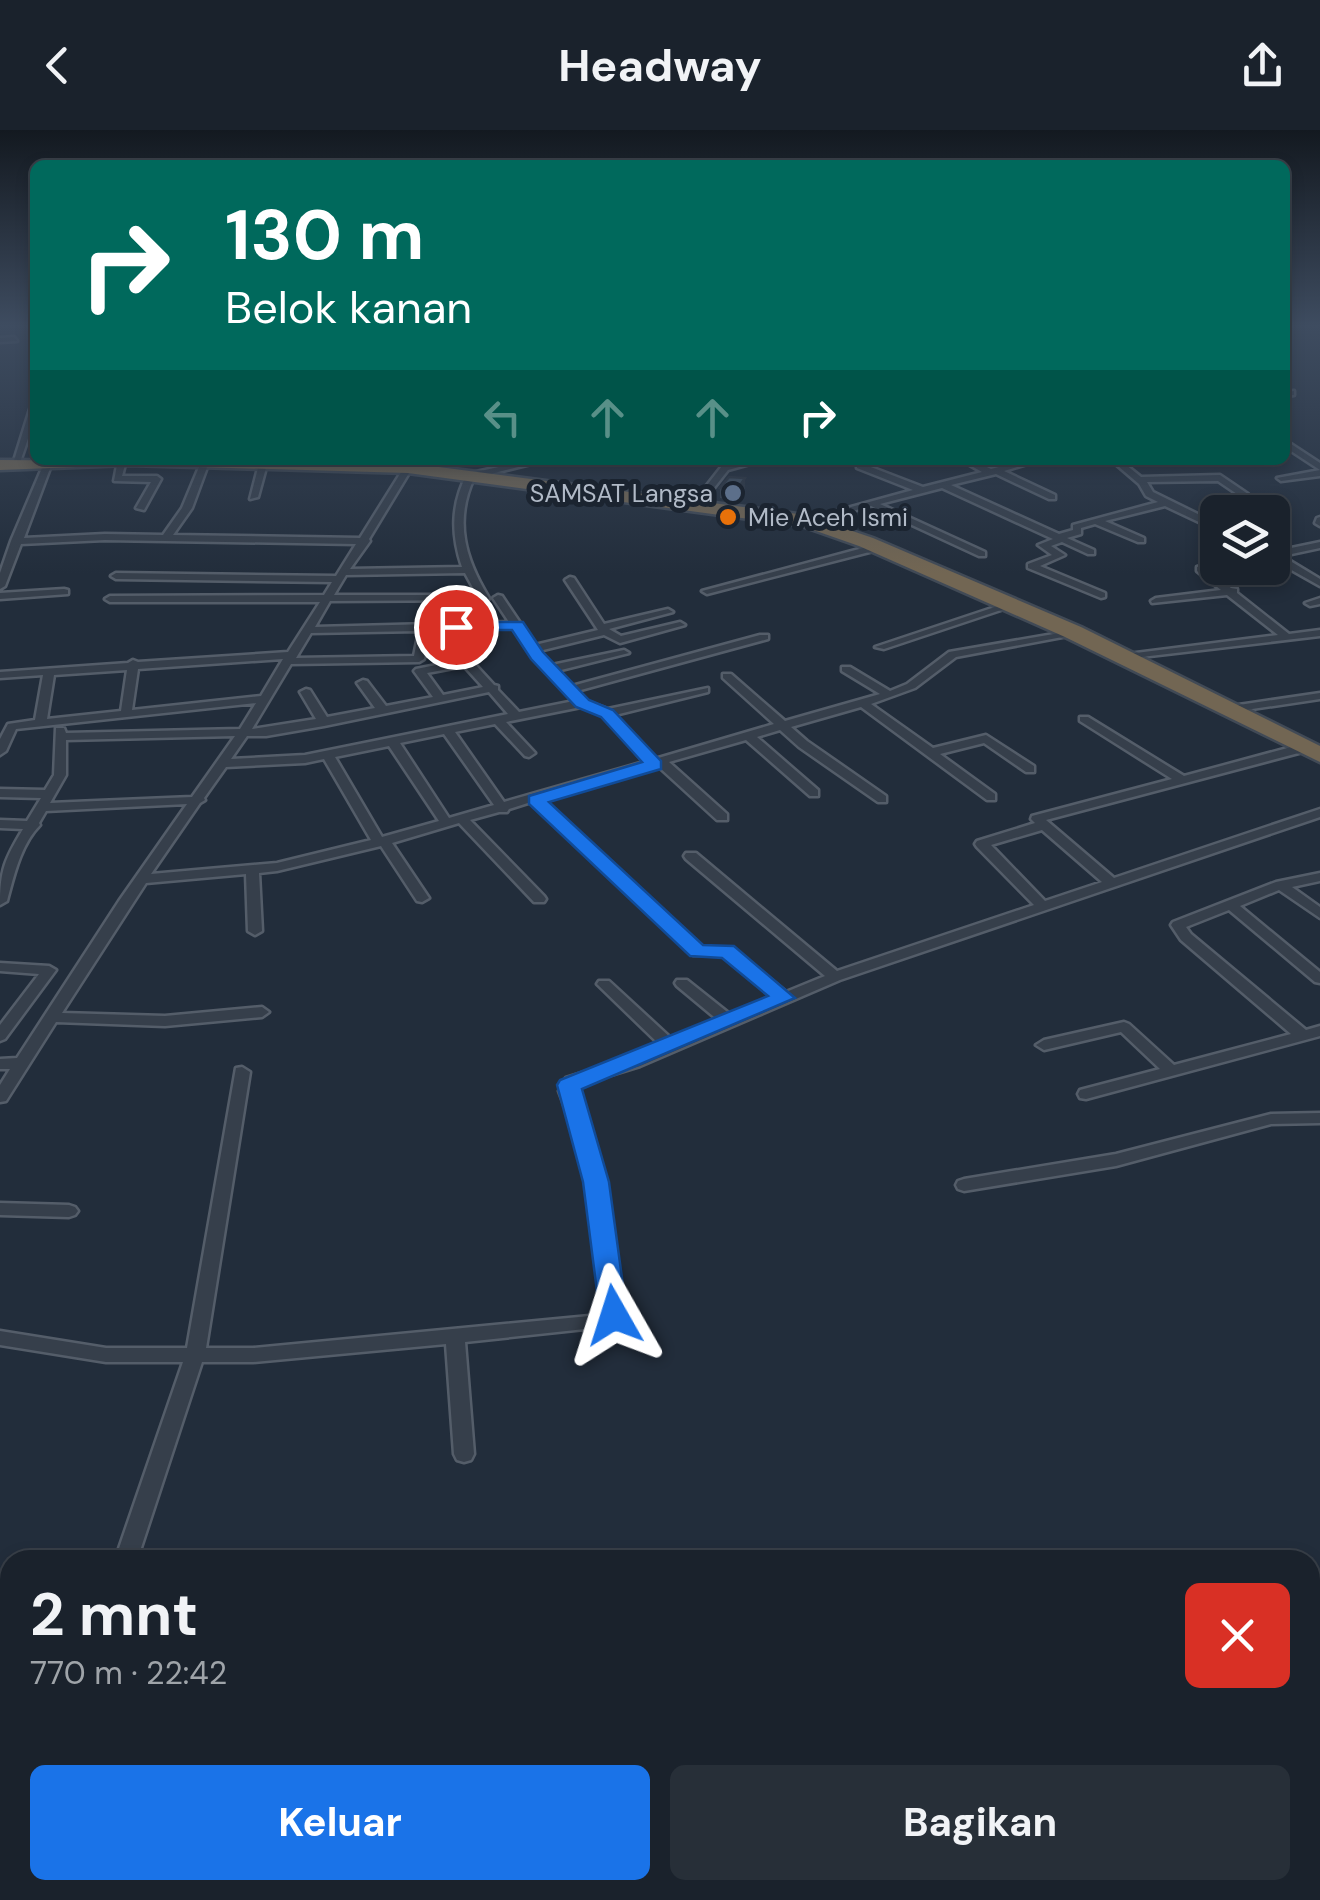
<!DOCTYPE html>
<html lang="id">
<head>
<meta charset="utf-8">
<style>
  body { margin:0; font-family:"DM Sans",sans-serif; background:#272f38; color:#f1f3f6; height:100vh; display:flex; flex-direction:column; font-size:38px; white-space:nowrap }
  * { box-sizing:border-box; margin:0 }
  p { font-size:32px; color:#9fa4a9 }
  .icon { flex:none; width:55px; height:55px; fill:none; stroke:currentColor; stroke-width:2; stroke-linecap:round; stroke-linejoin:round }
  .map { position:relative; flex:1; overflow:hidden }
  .sheet { position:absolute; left:0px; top:1420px; width:1320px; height:350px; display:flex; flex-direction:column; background:#1a222c; border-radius:30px 30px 0 0; box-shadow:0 5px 15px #0003,0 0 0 2px #383f48 }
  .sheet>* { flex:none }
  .guide { position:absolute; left:30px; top:30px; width:1260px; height:305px; border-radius:15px; box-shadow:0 5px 15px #0003,0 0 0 2px #383f48; background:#00695c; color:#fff; overflow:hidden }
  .buttons { position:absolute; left:1200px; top:365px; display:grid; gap:20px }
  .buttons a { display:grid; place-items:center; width:90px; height:90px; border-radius:15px; background:#1a222c; box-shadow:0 5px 15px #0003,0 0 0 2px #383f48; font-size:50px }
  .pin { position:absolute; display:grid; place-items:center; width:85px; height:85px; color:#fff; margin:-42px; border:5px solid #fff; border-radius:50%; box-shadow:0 2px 10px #0007 }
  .me { position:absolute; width:110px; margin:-55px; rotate:354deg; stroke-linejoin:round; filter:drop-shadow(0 0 8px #0008) }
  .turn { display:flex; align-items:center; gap:35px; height:210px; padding:0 30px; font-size:45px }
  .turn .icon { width:130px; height:130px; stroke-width:2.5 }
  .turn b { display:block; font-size:70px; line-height:85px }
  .lanes { display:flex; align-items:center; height:95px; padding:0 30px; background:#0003; justify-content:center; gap:50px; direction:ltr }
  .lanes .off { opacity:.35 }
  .round { display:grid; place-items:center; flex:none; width:105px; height:105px; border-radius:15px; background:#272f38 }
  .summary { display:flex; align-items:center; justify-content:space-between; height:170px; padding:0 30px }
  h1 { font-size:60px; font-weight:700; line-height:75px }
  .button { display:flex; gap:20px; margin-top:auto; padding:20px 30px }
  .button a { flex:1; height:115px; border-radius:15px; background:#1a73e8; color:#fff; font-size:40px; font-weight:700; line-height:115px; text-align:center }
  .button a+a { background:#272f38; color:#f1f3f6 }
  header { display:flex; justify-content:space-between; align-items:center; height:130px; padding:0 30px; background:#1a222c; font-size:45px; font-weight:700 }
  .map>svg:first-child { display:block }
</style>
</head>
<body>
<header><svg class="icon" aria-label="back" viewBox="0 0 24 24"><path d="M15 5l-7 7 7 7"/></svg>Headway<svg class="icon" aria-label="share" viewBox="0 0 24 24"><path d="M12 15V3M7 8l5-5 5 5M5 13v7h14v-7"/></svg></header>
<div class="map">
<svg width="1320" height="1770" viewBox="0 0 1320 1770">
  <rect width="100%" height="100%" fill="#222d3b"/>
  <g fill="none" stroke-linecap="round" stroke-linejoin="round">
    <g stroke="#545d69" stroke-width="5">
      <path id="street" d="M14,207L17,211L0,212V208Z
        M1294,261V265L1285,266V262Z
        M35,274V288L19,335L12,337L31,276Z
        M1285,310L1320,333V340L1285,317Z
        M118,330L126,331L122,346H157L161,349L144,380L136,378L151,352L114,351Z
        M202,330L209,332L192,378L173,405L360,408L405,336H411L412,338L369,409L370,411L350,439L462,437C451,404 451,375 467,344L531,330H547L474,348C454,391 465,429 489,468L488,470L330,471L315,497L509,492L493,468L498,465L502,466L535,515L598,500L565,450L570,447L574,448L604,494L668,479L673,482L609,499L621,506L680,492L685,495L620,513L604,505L539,521L552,535L624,520L629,523L557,541L572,556L760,505H768V509L577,561L586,571L608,579L708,558V562L615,585L655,629L774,594L723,548V544H731L785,591L880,564L842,541V537H850L890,561L907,554L949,522L1077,500L1078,502L1073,505L956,527L915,558L871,574L933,618L986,605L1034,636V642H1026L984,613L940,624L995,664V670H987L861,577L791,597L807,611L886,666V672H878L799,617L780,600L757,607L818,660V666H810L746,610L669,632L727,684V690H717L659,637L542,669L702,818H732L786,862L825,846L686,729L684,726L686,723H696L837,841L1034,775L977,717L975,714L977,711L1035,693L1031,689L1032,686L1172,649L1080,591V587H1088L1184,646L1306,613L1312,617L1310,620L1046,690L1114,748L1320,679V687L840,850L640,936L578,955L575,961L594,1014L612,1096L623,1179L613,1196L465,1212L474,1324L471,1330L464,1332L457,1330L454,1324L446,1214L253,1232H202L137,1430H115L183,1232H106L0,1215V1201L106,1218H187L236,938L242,937L250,942L206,1218H253L600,1185L605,1178C596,1104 586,1031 559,961L566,948L630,928L660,915L597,854L599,851H609L673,910L719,891L677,856L675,853L677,850H687L731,885L774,867L724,825H693L531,672L509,679L507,682H499L470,690L544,766L546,769L544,772H534L459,693L392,713L429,768L422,772L417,771L381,716L277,741L259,743L262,801L255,805L248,801L246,744L146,753L62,883L165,886L262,877L269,882L262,887L165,896L56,892L6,971L0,972V955L10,939H0V929L17,928L119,771L187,674L46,681L39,693L40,695C21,714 14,745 7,771L0,775C0,740 5,729 23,699L0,698V690L27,691L41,668L0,667V659L45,660L54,645L56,598H64L66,603L240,599L256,573L16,599L6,621L0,625V609L8,594L35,590L43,545L0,548V542L128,533L133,530L138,532L288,522L320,472H110L105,469L110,466L324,465L332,452L116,449L111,446L116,443L336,446L356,414L105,410L21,414L5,456L0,459V443L11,411L45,331L52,333L24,408L105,404L163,405L182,378ZM465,443L477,465H334L346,445ZM513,498L533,528L574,571L519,582L498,560V556L494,555L471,530L467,529L416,539L414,541L433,567L386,576L367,551L363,550L357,553L375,578L327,587L310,560L306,559L300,562L316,589L252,599L291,534L419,532L424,529L430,500ZM419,501L414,526L296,528L311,503ZM283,529L261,566L132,580L138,539ZM464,536L483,557L443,565L427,543ZM127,540L121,581L47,589L54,545ZM489,562L508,584L305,625L231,629L247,606H266L324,596ZM581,577L603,585L644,632L504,672L455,602L495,594L525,626L529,627L535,623L506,592ZM444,604L494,675L449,688L400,613ZM235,606L192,667L50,673L66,645V610ZM389,616L439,691L382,707L335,627ZM324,629L371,710L277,733L151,744L200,673L205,670L204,668L226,637L305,633ZM1042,700L1102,752L1045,771L991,715Z
        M749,330H765L728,340L699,377H693V373L722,336Z
        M961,330H972L991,339L1026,330H1040L1004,341L1055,365V369H1049L996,344L951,355L1059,404L1073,400V395L1158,372L1146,366L1139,354L1111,330H1120L1141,347L1220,345L1248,364L1240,366L1218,351L1147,352L1153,362L1218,394V401L1165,376L1105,391L1144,408V412H1138L1095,394L1081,398V404L1067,408L1094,420V424H1088L1062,412L1051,416L1065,425L1040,436L1105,463V467L1101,468L1028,438V434L1052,425L1038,415L1053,409L942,358L880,374L985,422V426H979L871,376L805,394L800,391L913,360L857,338V334H863L923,357L982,342Z
        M263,331L267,334L258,367L250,369L259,334Z
        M1320,340V346L1281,351L1277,348Z
        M1320,387V396L1315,393L1317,388Z
        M1320,412V418L1282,426L1320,449V456L1272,429V422Z
        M878,414L883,417L881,419L707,464L702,461Z
        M1201,436L1231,458L1237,459V463L1289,504L1320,500V506L1124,529L1123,527L1128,524L1278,505L1227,465L1152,473L1151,471L1156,468L1221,460L1197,441V437Z
        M64,459L68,460V464L0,469V463Z
        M1320,468V474L1310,476L1305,473Z
        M1007,473L1016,475L884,519L875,517Z
        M1320,563V569L1232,582L1226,579L1232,576Z
        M1320,743V751L1292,757L1320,777V788L1279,760L1240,776L1320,842V853L1315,852L1229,780L1186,797L1191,804L1306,900L1320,896V906L1086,969L1080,968L1078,964L1080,960L1160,939L1121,902L1044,920L1036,915L1044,910L1124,892L1129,894L1174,935L1291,904L1181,810L1171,795L1173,792L1276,752Z
        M0,833L49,836L56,840L5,909L0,911V895L39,844L0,841Z
        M1320,983V993L1271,994L1116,1036L964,1061L958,1059L956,1055L958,1051L964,1049L1116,1024L1271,984Z
        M0,1073L69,1075L75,1077L78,1081L75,1085L69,1087L0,1085Z
        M710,1760H734L735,1770H709Z"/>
    </g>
    <g stroke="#414a56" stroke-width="5">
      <path id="highway" d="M0,330L408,333L805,385L873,408L1081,497L1320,616V632L1065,507L859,416L802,396L408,343L129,335L0,340Z"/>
    </g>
    <use href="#street" fill="#363f4b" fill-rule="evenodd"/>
    <use href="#highway" fill="#726653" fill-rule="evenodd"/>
  </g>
  <path fill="#35404e" d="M745,348V358L737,370L720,368V358Z"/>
  <path fill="#2b3440" d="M745,348V358L737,370V360Z"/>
  <path fill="#3e4b5b" stroke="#2b3440" stroke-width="2.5" d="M729,347L745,348L737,360L720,358Z"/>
  <linearGradient id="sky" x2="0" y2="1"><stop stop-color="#131920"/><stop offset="0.44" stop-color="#3e4c60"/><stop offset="1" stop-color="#3e4c60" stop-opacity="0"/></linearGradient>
  <rect width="1320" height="444" fill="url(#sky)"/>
  <path fill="#1a73e8" stroke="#114b97" stroke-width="2.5" d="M456,492H523L543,522L589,570L613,580L661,631V639L549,672L703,815L734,816L795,868L582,959L609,1052L627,1185L614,1196L600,1185L583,1052L557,955L560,950L768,866L722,828L690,826L529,674V666L642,632L601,587L576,577L531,529L512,500H450V493Z"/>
  <circle fill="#5c6f8a" stroke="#1b2430" stroke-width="4" cx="733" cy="363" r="10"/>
  <circle fill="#e8710a" stroke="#1b2430" stroke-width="4" cx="728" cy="387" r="10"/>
  <g text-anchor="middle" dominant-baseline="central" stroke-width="10" stroke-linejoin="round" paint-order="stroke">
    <g font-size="25" fill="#b1bac7" stroke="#1b2430" text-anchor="end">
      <text x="713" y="363">SAMSAT Langsa</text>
      <text x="748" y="387" text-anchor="start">Mie Aceh Ismi</text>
    </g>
  </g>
</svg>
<div class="buttons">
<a><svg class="icon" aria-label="layers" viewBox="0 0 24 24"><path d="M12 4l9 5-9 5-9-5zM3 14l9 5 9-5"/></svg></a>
</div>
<div class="pin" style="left:456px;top:497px;background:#d93025"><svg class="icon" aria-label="arrive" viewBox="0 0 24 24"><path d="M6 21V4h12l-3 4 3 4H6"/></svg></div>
<svg class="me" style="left:614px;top:1185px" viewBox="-20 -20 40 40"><path d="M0-17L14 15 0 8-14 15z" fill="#1a73e8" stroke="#fff" stroke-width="4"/></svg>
<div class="guide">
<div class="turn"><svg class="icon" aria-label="right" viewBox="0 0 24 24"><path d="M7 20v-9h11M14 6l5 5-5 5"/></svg><div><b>130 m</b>Belok kanan</div></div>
<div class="lanes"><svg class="icon off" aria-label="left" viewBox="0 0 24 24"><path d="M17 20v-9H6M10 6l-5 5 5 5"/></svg><svg class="icon off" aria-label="ahead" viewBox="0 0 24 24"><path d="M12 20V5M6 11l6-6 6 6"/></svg><svg class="icon off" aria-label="ahead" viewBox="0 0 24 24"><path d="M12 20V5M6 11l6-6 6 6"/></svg><svg class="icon" aria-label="right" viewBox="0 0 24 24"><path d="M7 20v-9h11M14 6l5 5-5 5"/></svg></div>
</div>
<section class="sheet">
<div class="summary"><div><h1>2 mnt</h1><p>770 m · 22:42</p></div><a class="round" style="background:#d93025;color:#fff"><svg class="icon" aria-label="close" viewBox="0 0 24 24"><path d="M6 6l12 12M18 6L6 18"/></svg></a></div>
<div class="button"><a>Keluar</a><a>Bagikan</a></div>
</section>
</div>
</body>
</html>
